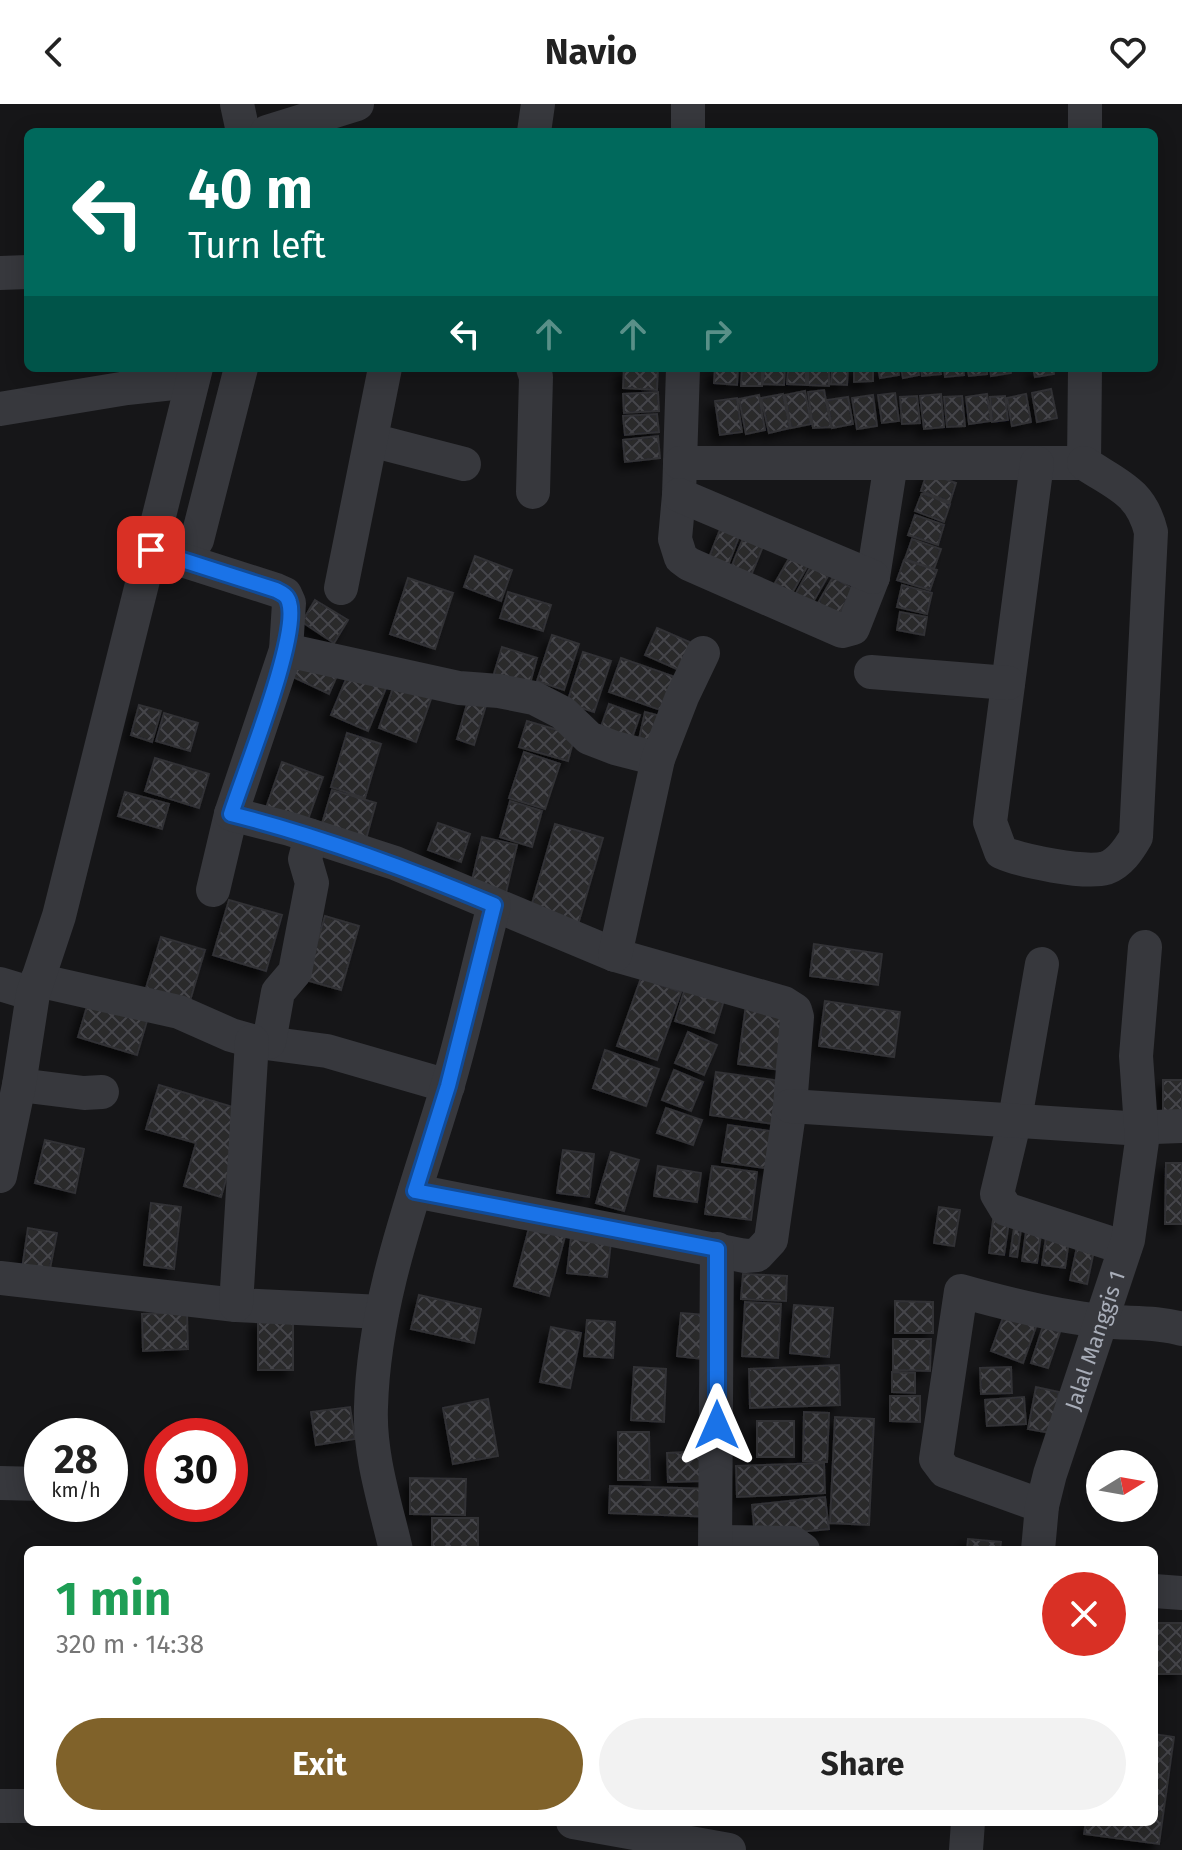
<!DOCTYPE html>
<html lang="en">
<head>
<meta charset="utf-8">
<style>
  body { margin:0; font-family:"Fira Sans",sans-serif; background:#f2f2f2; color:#222; height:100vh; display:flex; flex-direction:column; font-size:30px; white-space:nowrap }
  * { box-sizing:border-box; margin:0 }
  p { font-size:26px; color:#767676 }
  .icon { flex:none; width:44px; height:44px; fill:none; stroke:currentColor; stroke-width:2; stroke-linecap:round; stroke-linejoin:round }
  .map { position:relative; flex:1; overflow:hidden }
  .sheet { position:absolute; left:24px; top:1442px; width:1134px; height:280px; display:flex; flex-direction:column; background:#fff; border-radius:12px; box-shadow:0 4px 20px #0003 }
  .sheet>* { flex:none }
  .banner { position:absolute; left:24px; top:24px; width:1134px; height:244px; border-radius:12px; box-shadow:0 4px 20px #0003; background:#00695c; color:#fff; overflow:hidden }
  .needle { width:52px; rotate:79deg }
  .controls { position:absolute; left:1086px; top:1346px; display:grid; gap:16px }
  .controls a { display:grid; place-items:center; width:72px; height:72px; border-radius:50%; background:#fff; box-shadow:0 4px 20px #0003; font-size:40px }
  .speed { position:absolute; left:24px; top:1314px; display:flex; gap:16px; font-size:40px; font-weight:700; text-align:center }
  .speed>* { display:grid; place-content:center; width:104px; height:104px; border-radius:50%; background:#fff; box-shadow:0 4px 20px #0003; line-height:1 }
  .speed small { font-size:20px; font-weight:400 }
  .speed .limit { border:12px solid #d22; background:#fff; color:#111 }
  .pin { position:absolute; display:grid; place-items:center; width:68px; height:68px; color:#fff; margin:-34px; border-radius:16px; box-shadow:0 4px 12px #0006 }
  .me { position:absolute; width:88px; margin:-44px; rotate:0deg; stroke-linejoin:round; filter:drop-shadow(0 0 6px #0008) }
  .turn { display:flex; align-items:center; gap:28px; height:168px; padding:0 32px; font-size:36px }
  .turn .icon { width:104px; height:104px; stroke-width:2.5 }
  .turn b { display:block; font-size:56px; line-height:68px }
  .lanes { display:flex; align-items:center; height:76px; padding:0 32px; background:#0003; justify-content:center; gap:40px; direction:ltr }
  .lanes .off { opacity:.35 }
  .round { display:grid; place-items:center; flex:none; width:84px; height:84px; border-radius:42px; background:#f2f2f2 }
  .head { display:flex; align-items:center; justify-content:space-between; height:136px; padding:0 32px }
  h1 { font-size:48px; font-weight:700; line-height:60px; color:#1e9e55 }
  .action { display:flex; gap:16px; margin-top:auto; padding:16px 32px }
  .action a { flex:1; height:92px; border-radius:48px; background:#80622a; color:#fff; font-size:32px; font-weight:700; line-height:92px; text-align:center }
  .action a+a { background:#f2f2f2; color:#222 }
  header { display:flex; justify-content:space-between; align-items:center; height:104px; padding:0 32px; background:#fff; font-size:36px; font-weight:700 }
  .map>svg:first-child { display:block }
</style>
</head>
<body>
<header><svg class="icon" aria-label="back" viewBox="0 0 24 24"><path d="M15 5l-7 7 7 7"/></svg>Navio<svg class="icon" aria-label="heart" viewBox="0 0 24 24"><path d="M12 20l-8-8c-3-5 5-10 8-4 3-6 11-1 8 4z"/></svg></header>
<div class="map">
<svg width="1182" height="1746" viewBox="0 0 1182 1746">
  <defs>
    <pattern id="building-cross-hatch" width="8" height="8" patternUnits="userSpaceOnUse" patternTransform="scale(2)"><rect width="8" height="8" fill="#29292c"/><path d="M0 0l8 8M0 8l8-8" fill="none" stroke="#454548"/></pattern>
    <filter id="shadow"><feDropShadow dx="-7" dy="7" stdDeviation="4" flood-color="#0009"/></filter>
  </defs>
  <rect width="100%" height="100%" fill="#161618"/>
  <path fill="url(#building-cross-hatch)" stroke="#303034" stroke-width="2" filter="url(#shadow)" d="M624,264L658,265L657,286L623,284Z
    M715,264H738L737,281L714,279Z
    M742,264H762V282H741Z
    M764,264H785L784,281L763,280Z
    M788,264H806V281L787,280Z
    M808,264H829V282L808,281Z
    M832,264H848L847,281L831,280Z
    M854,264H873V277L854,278Z
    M878,264H898L899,271L880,274Z
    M901,264H918L919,271L903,274Z
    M921,264H940L941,270L922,272Z
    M944,264H963L964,271L945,273Z
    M967,264H987V270L969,272Z
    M990,264H1010L1011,269L991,272Z
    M1033,264H1053L1054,270L1035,273Z
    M1051,285L1057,314L1037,318L1032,289Z
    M824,286L831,323L813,324L808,288Z
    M805,287L811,320L791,324L785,291Z
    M658,288L659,307L624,309L623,290Z
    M895,289L899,317L882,319L878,291Z
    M783,290L790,324L769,329L761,294Z
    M941,290L944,323L924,325L920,292Z
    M987,290L991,317L969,320L966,293Z
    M1026,290L1031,318L1012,322L1007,294Z
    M759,291L765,326L746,330L739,295Z
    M873,291L877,322L857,325L852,294Z
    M917,292L920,319L902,320L900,293Z
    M962,292L965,322L947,323L944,293Z
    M1005,292L1008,316L992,318L990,293Z
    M848,293L853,320L832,324L827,296Z
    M737,294L742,328L720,331L715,297Z
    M657,310L659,328L625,331L623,312Z
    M658,332L660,354L625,358L623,336Z
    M927,369L956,379L950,398L921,387Z
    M922,389L950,400L944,418L915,407Z
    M915,411L944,421L938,441L908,431Z
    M721,423L740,430L727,464L708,456Z
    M744,432L764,440L750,474L730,466Z
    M912,435L941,445L934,465L905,455Z
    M791,451L808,461L792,489L775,479Z
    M475,452L512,466L501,497L464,483Z
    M904,456L937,466L930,486L897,476Z
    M811,462L828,472L812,500L795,491Z
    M833,473L853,485L836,515L815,504Z
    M408,474L453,489L435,545L390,530Z
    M902,481L932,489L927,510L897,503Z
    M508,488L551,501L543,527L500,514Z
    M315,496L348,516L334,539L302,518Z
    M900,508L927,513L924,531L897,526Z
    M657,524L692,539L681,567L645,551Z
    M552,531L579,540L564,586L537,577Z
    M502,543L537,554L529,583L493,573Z
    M583,548L611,557L594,608L567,599Z
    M303,550L339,567L329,590L293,573Z
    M621,554L678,574L666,608L609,588Z
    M349,568L386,584L368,627L331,611Z
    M395,578L432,592L416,638L379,624Z
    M469,593L487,598L474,641L457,635Z
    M609,600L640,611L632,634L601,623Z
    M139,601L161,607L152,638L131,631Z
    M645,608L664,613L658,639L639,635Z
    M164,609L198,619L190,647L156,637Z
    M527,617L575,631L568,657L519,643Z
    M347,629L381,640L365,694L331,683Z
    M524,648L560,660L545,705L509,694Z
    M155,654L209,670L199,704L145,687Z
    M282,658L323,673L305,724L264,710Z
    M332,686L376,699L363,746L318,733Z
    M125,688L169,700L162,725L118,712Z
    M510,697L542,707L532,743L500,733Z
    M438,719L470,730L461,758L428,746Z
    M555,720L603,734L577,824L529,810Z
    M482,733L517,741L505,793L470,785Z
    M229,796L282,811L266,867L213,851Z
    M325,812L359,822L341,886L306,876Z
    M161,833L205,846L190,897L146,884Z
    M814,840L882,850L878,881L810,872Z
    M641,874L681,888L657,956L617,942Z
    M686,881L725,893L714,929L675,917Z
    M825,897L900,908L894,953L819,942Z
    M88,899L147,917L137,951L78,933Z
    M746,901L789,907L781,966L738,960Z
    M688,928L717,941L704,971L675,959Z
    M605,946L659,965L646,1002L593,984Z
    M674,966L703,978L691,1007L662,996Z
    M716,968L788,978L782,1021L710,1011Z
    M1163,976H1182V1017H1163Z
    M159,981L246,1007L221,1093L184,1082L196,1039L146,1025Z
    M666,1004L702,1016L693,1041L657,1029Z
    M728,1021L777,1028L772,1065L722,1058Z
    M45,1036L84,1045L75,1089L35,1079Z
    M563,1046L594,1050L589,1093L557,1089Z
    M611,1048L639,1056L624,1107L596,1099Z
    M1166,1059H1182V1120H1165Z
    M658,1062L701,1069L697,1098L654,1092Z
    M712,1062L757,1068L751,1116L705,1110Z
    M151,1099L181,1103L174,1165L144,1161Z
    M939,1103L960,1106L954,1142L934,1139Z
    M531,1116L567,1125L549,1192L514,1182Z
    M993,1116L1009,1118L1004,1151L989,1149Z
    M1027,1120L1042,1123L1037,1159L1022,1157Z
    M28,1124L57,1129L49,1170L22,1165Z
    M1014,1124L1021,1125L1017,1153L1010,1152Z
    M572,1125L612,1129L607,1173L567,1169Z
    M1046,1133L1069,1136L1065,1164L1042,1161Z
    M1078,1138L1095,1142L1087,1180L1070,1176Z
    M743,1170L787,1172L786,1197L741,1195Z
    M419,1191L481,1205L474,1239L411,1225Z
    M895,1197L933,1198V1229H895Z
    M745,1198L781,1200L778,1254L742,1252Z
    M794,1201L833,1204L829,1253L790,1249Z
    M187,1208L188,1245L143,1247L142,1210Z
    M1005,1208L1037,1220L1023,1259L991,1247Z
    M681,1209L706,1211L702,1255L677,1252Z
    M258,1216H293V1266H258Z
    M587,1216L615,1218L613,1254L584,1252Z
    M1043,1222L1060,1228L1048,1264L1031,1259Z
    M551,1223L581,1229L570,1284L540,1278Z
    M893,1235H931L930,1267L893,1266Z
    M839,1261L840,1301L750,1304L749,1265Z
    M634,1263L666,1265L664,1318L631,1316Z
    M1011,1263L1012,1289L981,1290L980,1264Z
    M892,1268L915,1269V1289L892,1288Z
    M1036,1283L1059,1288L1051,1329L1028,1325Z
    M890,1292H920V1318L890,1317Z
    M1024,1293L1026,1320L987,1322L985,1296Z
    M488,1295L498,1352L453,1360L443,1304Z
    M350,1303L355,1335L316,1341L311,1308Z
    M804,1308L829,1309L827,1358L803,1357Z
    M835,1313L874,1315L869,1421L830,1419Z
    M757,1317H794V1353H757Z
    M618,1328H649L650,1376H618Z
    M704,1347L705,1377L668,1378L667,1349Z
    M824,1359L825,1389L737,1393L736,1362Z
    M410,1374L466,1375L465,1411L410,1410Z
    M610,1382L715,1385L714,1413L609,1409Z
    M825,1393L829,1425L755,1432L752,1401Z
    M432,1414H478V1446H432Z
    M968,1435L1001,1438L1000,1446H967Z
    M1154,1519H1182V1570H1154Z
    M1154,1630L1174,1633L1159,1740L1084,1730L1086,1718H1154Z"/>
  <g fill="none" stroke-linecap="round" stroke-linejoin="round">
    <g stroke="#37383d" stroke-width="34">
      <path d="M237,0L243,28"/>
      <path d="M267,28L357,0"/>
      <path d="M534,28L538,0"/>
      <path d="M688,28V0"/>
      <path d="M1085,28V0"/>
      <path d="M0,169L28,168"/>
      <path d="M683,264L679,391L675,435L681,454L689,460L842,527L853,524L873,473L891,359"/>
      <path d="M0,305L127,284L192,277"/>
      <path d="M371,336L464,360"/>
      <path d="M680,359H1084L1085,264"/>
      <path d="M1037,359L990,718L1001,748C1021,757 1085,770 1106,764C1120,759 1129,745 1136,733L1151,428C1141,387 1117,381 1084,359"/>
      <path d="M533,388L536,273L533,264"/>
      <path d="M679,391L873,473"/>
      <path d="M197,436L241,264"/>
      <path d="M151,446L276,486L285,490L289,499L286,546L231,710L213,786"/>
      <path d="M341,484L385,264"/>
      <path d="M286,546L459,584L499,587L534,594L563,609L589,634L615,644L658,655"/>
      <path d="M871,568L1008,579"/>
      <path d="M231,710L290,725L395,759L615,851L784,899L795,906L797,913L790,1002L771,1136L757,1151L745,1152L415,1087"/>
      <path d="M615,851L658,655L682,593L703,549"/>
      <path d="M1042,860L1015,1015L997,1090L1006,1105L1125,1144"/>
      <path d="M37,876L179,908L231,931L252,937L327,947L448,982"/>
      <path d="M0,880L33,890"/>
      <path d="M269,938L278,888L295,868L312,779L305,755L311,732"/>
      <path d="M19,981L84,989L102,988"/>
      <path d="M790,1002L1127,1024L1182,1022"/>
      <path d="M0,1072L19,981L33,890L59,812L196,264"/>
      <path d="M0,1174L236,1201L382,1208"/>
      <path d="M236,1201L252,937"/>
      <path d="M0,1379L42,1380"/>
      <path d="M1042,1402L945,1367L936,1355L961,1187C1007,1200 1054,1212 1102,1217C1128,1220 1156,1217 1182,1225"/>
      <path d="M717,1438L793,1439L803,1446"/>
      <path d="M396,1446C385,1399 369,1351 371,1303C374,1193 416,1088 447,984C465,924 478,862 494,801"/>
      <path d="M715,1446L717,1145"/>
      <path id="s1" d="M1038,1446L1042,1402L1050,1370L1128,1136L1142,1037L1136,952L1145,843"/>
      <path d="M1154,1487L1182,1489"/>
      <path d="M0,1702H28"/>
      <path d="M573,1718L729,1746"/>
      <path d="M966,1746L968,1718"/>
    </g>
  </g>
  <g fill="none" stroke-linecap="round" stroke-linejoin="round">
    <g stroke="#114b97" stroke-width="20">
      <path id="route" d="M151,446L276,486C282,489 287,491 289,498C300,532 244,669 231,710C322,733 408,765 494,801L448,982L415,1087L717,1145V1321"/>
    </g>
    <use href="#route" stroke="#1a73e8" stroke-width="14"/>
  </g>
  <g text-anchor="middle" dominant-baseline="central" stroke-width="8" stroke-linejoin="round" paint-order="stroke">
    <g font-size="22" fill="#a8adb8" stroke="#111113">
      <text stroke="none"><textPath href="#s1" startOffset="218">Jalal Manggis 1</textPath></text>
    </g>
  </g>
</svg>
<div class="controls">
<a><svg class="needle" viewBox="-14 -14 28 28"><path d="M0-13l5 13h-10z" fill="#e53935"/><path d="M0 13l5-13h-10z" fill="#767676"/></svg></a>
</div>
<div class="speed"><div>28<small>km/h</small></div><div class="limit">30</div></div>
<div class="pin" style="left:151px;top:446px;background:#d93025"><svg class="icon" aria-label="arrive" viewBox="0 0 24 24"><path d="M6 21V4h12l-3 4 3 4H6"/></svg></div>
<svg class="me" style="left:717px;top:1321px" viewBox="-20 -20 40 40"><path d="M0-17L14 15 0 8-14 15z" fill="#1a73e8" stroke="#fff" stroke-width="4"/></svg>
<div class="banner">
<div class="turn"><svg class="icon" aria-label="left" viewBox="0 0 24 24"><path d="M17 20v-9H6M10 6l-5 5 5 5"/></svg><div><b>40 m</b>Turn left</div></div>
<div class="lanes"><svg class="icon" aria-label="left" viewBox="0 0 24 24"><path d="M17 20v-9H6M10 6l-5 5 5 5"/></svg><svg class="icon off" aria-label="ahead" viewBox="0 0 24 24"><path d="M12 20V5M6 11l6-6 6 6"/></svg><svg class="icon off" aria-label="ahead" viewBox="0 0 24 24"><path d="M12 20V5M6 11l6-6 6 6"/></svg><svg class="icon off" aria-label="right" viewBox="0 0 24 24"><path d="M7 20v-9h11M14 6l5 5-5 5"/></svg></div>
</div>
<section class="sheet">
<div class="head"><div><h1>1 min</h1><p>320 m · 14:38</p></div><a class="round" style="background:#d93025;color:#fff"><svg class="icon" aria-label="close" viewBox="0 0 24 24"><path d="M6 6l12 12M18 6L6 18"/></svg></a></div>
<div class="action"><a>Exit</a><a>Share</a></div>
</section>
</div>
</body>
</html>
